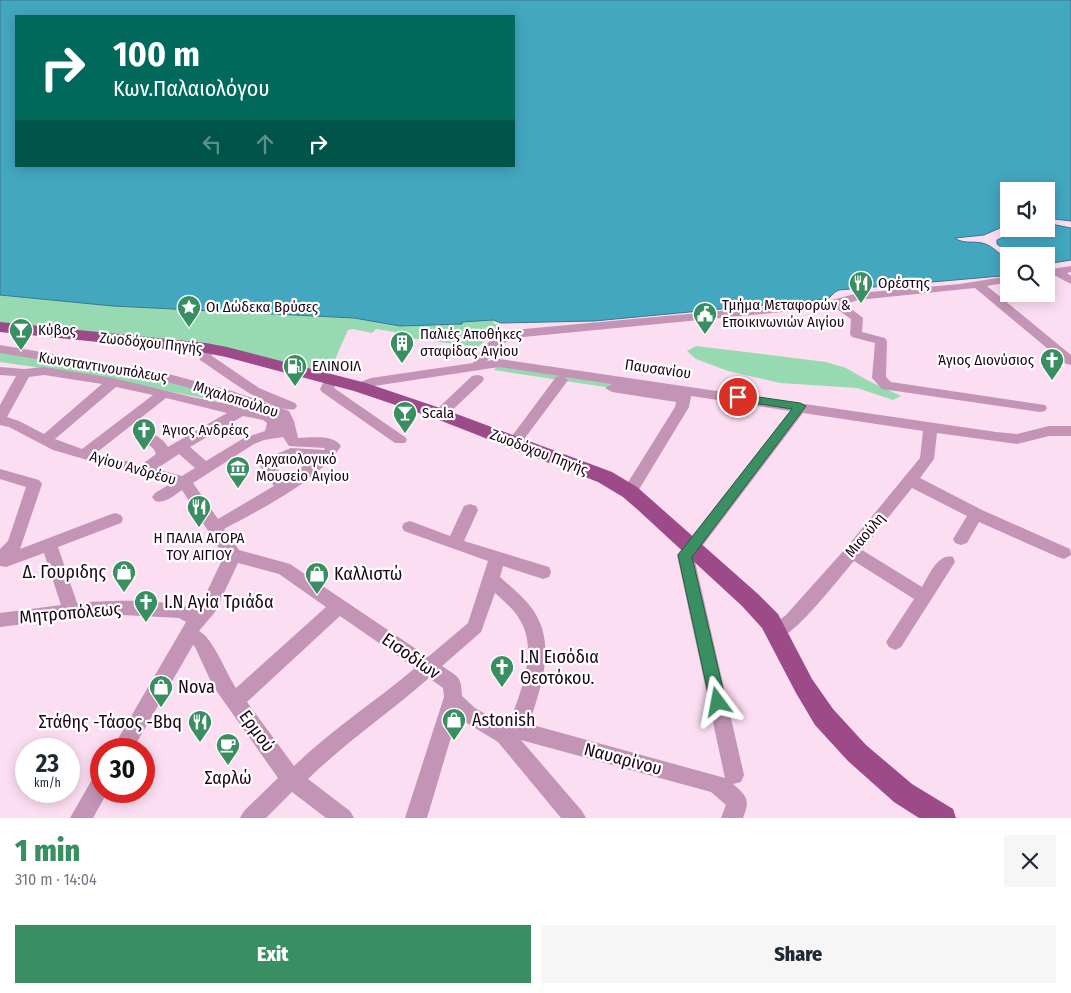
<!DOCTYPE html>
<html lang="en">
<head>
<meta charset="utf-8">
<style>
  body { margin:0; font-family:"Fira Sans Condensed",sans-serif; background:#f6f6f7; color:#1f2937; height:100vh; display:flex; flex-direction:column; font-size:19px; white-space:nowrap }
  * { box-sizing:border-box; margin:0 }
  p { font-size:16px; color:#747a83 }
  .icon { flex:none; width:28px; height:28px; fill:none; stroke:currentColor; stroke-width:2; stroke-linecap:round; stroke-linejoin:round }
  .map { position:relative; height:818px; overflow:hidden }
  .details { display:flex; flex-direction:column; background:#fff; flex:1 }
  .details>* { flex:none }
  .hud { position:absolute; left:15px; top:15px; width:500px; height:152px; border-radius:0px; box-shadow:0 2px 12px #0003; background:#00695c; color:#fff; overflow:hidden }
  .buttons { position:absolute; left:1000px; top:182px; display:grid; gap:10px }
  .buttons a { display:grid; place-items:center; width:55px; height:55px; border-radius:0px; background:#fff; box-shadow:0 2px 12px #0003; font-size:25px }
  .speed { position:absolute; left:15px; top:738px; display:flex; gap:10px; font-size:25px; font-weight:700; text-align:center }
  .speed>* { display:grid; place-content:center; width:65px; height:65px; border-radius:50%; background:#fff; box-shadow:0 2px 12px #0003; line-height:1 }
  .speed small { font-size:12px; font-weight:400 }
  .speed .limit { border:8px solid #d22; background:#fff; color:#111 }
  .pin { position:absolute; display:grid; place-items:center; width:42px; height:42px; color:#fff; margin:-21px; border:2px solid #fff; border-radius:50%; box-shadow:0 1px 5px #0007 }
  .me { position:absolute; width:55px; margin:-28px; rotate:347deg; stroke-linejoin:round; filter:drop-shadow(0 0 4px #0008) }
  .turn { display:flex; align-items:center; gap:18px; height:105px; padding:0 15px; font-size:22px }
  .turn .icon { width:65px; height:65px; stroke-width:2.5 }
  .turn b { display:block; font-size:35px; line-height:42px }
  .lanes { display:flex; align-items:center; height:48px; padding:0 15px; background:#0003; justify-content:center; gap:25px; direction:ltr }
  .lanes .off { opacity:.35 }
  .round { display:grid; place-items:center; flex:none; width:52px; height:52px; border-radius:0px; background:#f6f6f7 }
  .head { display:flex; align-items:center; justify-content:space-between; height:85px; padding:0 15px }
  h1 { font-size:30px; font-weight:800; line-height:38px; color:#398f62 }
  .action { display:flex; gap:10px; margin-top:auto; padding:10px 15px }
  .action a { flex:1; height:58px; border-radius:0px; background:#398f62; color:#fff; font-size:20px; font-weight:800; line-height:58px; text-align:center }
  .action a+a { background:#f6f6f7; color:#1f2937 }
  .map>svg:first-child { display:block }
</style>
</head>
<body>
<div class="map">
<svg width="1071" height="818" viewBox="0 0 1071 818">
  <rect width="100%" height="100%" fill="#fcdef2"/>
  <path fill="#97dab2" d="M0,295L113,306L354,318L400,326L461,324L462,322L493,320L494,324H498V329L478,347L393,336L395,332L376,329L372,333L353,329L348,330L329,373L220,347L0,323Z
    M696,346L826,362L846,368L867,380L901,396L893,400L857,388L780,383L728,371L696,359L687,351Z
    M0,352L40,360L164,379L237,400L234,403L218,401L76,373L0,362Z
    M499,363L685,389L684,399L494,370Z"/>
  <path fill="#43a7c0" stroke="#38778e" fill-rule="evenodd" d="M0,0H1071V221L1046,218V191H1009V224L984,235L955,238C962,244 973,241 982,243C992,245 1001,255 1009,262V272L1006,271L1001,276L839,290L835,292L828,299L594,321L501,323L493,320L462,322V324L400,326L354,318L113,306L0,295ZM16,16H514V166H16Z
    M1046,223L1071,228V260L1046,264V256H1012L997,244V240L1021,229H1046Z"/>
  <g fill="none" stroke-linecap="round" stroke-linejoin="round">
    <path fill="#c394b5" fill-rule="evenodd" d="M1071,266V272L1067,273L1071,276V284L1054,275L1046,276V270Z
      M1009,276V282L987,286L1071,355V365L1066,364L975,288L858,300L845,304L863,318L862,332L885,338L887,341L886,377L891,382L1045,405L1047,408L1045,411L1040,412L882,389L872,378L875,343L852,337L850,334L851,319L834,307L513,338L497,347L487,361L499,359L996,432L1017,434L1049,426H1071V436H1049L1017,444L937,433L934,459L920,478L982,510L1070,549L1071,555L1064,559L1058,557L979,522L967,543L961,545L955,543L953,539L967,516L912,488L862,550L922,587C929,575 938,553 953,557L955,562L901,647L895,650L889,647L886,642L914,599L854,561C841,576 794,637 777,639C775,639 772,638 770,637L767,632L770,627L786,615L846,548L920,458L923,431L803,413L694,557L744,775L741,782L733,784C748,797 750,800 743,818H721L726,805L711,792L521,740L582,811L586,818H561L498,742L457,717L427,818H405L444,697L443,688L429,678C389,713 346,742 308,779L350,811L354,818H326L292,792L266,818H240L244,811L278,778L213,686L195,647L193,645L133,749H112L186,622L179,618L103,614L0,627V613L61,605L44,553L6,567L0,566V549L8,541L26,487L0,479V469L39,480L42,484L20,549L109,515L115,513L121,515L123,519L121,523L58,547L77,603C106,600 170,598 195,610L202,602L224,556L182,490C173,496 165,504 155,501L152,497L155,493L170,484L53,450L9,427L0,425V405L16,376L0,375V367L24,369L44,367L113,378L192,397L259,410L222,397L164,381L0,353V345L165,373L232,391L289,411L294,421L298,438C310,438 333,434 341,446C320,480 259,510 224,529L239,550L290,564L428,657L468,623L488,561L404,531L402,527L404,523L410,521L450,536L464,506L470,504L476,506L478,510L464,541L549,567L551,572L549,577L543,579L503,566L500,577C511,587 524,597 533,610C557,645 541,687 529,724L725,778L677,555L790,411L691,396L689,407L635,496L630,497L625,496L622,492L675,407L676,402L612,392L605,388L612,384L564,377L568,380L566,383L519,446H509L507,443L509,440L556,377L560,376L499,367L374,386L360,391L353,387L355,384L371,378L473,363C483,345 493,335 513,330L828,301L858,293L960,284ZM44,375L102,384L44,434L19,421L7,417L29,377ZM116,387L153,395L82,449L55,439ZM166,398L227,413L168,447C162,438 151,430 140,433L138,436C143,444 153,444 156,454L141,465L96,453ZM243,416L263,420L267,423L265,431L244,438L206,461L190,447ZM283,437L289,446L325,448L324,450L291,448L262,460L260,466L274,486L218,519L193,483L254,444L264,440ZM179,454L195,468L182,476L156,469ZM293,458L313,459L285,479L275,466ZM238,563L279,574L326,607L236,688C226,673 213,638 199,631L215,612ZM495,593C504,601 515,610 521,622C538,652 520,694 509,724L506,726L475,708L462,696C461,675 459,678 442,666L481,632ZM340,616L415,668C375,702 331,730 294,766L247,702Z
      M206,344L212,348V356L259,388L295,403L297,406L295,409C273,415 219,372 200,360L199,357L200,348Z
      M477,375L482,376L484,379L482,382L445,417H435L433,414L435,411L472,376Z
      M331,376L338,380L334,388L405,437L407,440L405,443H395L322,392L320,389L326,377Z
      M101,773V791H108L93,818H70L94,776Z"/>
    <path fill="#9d4a89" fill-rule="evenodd" d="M0,322L206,343L227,347L366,383L446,410L612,472L637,487L758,594L778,614L812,679L833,709L866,745L912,784L953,809L956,818H919L894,802L848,761L815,725L796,693L762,628L742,606L638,510L623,497L598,482L434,418L354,391L226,357L206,353L0,332Z"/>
  </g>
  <path fill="#398f62" stroke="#255d40" d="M738,394L800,403L806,406L692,557L726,702L723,707L718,709L712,707L710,702L678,555L792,409L734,400L732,397L734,395Z"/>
  <defs>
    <g id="restaurant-pin" transform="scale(1.25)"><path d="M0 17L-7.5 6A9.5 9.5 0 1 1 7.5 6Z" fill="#398f62" stroke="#fff"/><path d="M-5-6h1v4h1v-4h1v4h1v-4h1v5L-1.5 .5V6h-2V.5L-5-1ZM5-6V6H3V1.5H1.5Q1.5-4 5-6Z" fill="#fff"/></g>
    <g id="sight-pin" transform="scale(1.25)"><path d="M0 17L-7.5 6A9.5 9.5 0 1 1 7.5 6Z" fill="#398f62" stroke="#fff"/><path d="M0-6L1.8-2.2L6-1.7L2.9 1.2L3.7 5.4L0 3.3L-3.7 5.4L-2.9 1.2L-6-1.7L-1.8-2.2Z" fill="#fff"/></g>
    <g id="civic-pin" transform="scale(1.25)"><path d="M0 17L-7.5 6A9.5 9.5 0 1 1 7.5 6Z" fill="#398f62" stroke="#fff"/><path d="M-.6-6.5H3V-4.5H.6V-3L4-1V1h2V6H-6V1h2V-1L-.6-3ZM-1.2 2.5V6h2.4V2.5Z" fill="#fff"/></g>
    <g id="bar-pin" transform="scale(1.25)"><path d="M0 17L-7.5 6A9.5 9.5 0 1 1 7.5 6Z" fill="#398f62" stroke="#fff"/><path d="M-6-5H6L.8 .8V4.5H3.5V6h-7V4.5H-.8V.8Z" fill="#fff"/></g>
    <g id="building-pin" transform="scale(1.25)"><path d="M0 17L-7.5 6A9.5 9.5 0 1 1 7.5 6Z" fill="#398f62" stroke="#fff"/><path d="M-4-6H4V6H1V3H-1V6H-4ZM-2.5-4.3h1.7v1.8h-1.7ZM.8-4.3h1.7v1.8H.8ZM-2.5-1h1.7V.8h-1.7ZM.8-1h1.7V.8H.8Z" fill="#fff"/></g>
    <g id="church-pin" transform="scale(1.25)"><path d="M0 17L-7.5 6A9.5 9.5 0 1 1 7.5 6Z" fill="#398f62" stroke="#fff"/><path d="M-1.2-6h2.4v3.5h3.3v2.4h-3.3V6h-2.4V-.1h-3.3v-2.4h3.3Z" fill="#fff"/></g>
    <g id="fuel-pin" transform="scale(1.25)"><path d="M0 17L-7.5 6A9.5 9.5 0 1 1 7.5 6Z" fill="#398f62" stroke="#fff"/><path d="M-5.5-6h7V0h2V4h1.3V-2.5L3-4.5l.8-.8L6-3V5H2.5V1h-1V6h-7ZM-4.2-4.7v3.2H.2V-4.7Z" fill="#fff"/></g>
    <g id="museum-pin" transform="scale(1.25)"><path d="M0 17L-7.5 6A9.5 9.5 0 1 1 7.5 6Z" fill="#398f62" stroke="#fff"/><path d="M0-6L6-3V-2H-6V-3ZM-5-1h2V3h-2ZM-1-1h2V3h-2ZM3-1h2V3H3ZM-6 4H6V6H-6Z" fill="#fff"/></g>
    <g id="shop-pin" transform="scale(1.25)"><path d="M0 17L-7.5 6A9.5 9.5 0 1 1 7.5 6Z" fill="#398f62" stroke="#fff"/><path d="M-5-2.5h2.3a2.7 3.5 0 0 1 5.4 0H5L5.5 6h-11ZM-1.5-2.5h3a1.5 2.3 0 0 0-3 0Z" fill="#fff"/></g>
    <g id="cafe-pin" transform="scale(1.25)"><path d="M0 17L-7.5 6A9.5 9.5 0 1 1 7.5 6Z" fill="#398f62" stroke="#fff"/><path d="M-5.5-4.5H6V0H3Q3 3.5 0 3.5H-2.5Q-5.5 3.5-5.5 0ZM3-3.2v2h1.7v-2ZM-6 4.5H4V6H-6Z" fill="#fff"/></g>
  </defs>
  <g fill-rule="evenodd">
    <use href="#restaurant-pin" x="861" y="283"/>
    <use href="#sight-pin" x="189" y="307"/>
    <use href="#civic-pin" x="705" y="314"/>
    <use href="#bar-pin" x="21" y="330"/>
    <use href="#building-pin" x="402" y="343"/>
    <use href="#church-pin" x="1052" y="360"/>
    <use href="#fuel-pin" x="295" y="366"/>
    <use href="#bar-pin" x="405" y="413"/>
    <use href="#church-pin" x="144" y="430"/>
    <use href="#museum-pin" x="238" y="468"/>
    <use href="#restaurant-pin" x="199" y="507"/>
    <use href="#shop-pin" x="124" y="572"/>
    <use href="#shop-pin" x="317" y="574"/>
    <use href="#church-pin" x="146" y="602"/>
    <use href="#church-pin" x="502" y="667"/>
    <use href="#shop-pin" x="161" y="687"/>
    <use href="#shop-pin" x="454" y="720"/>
    <use href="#restaurant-pin" x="200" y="722"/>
    <use href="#cafe-pin" x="228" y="745"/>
  </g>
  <g text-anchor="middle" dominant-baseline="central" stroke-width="4.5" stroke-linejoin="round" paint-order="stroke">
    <g font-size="15" fill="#1e0619" stroke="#fff" text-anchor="start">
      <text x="878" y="283">Ορέστης</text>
      <text x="722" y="305">Τμήμα Μεταφορών &amp;<tspan x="722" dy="17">Εποικινωνιών Αιγίου</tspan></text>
      <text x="206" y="307">Οι Δώδεκα Βρύσες</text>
      <text x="38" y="330">Κύβος</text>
      <text x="420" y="334">Παλιές Αποθήκες<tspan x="420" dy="17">σταφίδας Αιγίου</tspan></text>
      <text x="1034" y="360" text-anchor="end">Άγιος Διονύσιος</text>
      <text x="312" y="366">ΕΛΙΝΟΙΛ</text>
      <text x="422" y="413">Scala</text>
      <text x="162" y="430">Άγιος Ανδρέας</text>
      <text x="256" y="459">Αρχαιολογικό<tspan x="256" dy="17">Μουσείο Αιγίου</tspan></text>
      <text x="199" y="538" text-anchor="middle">Η ΠΑΛΙΑ ΑΓΟΡΑ<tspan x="199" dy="17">ΤΟΥ ΑΙΓΙΟΥ</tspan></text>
    </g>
    <g font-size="15" fill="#1e0619" stroke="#fff">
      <text transform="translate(151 343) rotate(6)">Ζωοδόχου Πηγής</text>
      <text transform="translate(103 367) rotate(9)">Κωνσταντινουπόλεως</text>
      <text transform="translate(658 369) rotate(8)">Παυσανίου</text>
      <text transform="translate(236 399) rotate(18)">Μιχαλοπούλου</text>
      <text transform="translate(539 452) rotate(21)">Ζωοδόχου Πηγής</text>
      <text transform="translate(133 468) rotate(16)">Αγίου Ανδρέου</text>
      <text transform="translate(865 535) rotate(-50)">Μιαούλη</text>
    </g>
    <g font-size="18" fill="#1e0619" stroke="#fff" text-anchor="start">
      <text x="106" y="572" text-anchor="end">Δ. Γουριδης</text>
      <text x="334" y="574">Καλλιστώ</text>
      <text x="164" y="602">Ι.Ν Αγία Τριάδα</text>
      <text x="520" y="657">Ι.Ν Εισόδια<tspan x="520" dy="21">Θεοτόκου.</tspan></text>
      <text x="178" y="687">Nova</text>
      <text x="472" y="720">Astonish</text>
      <text x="182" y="722" text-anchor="end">Στάθης -Τάσος -Bbq</text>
      <text x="228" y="778" text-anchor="middle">Σαρλώ</text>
    </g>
    <g font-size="18" fill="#1e0619" stroke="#fff">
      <text transform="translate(70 613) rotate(-5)">Μητροπόλεως</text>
      <text transform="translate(411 656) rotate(35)">Εισοδίων</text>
      <text transform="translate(257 731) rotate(54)">Ερμού</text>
      <text transform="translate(623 759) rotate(15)">Ναυαρίνου</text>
    </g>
  </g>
</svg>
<div class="buttons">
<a><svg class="icon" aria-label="sound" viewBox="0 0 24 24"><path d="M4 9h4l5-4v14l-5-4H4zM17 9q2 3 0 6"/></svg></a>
<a><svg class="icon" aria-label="search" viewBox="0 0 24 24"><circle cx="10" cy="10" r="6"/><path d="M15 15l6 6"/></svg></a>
</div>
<div class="speed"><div>23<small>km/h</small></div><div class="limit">30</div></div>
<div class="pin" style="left:738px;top:397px;background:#d93025"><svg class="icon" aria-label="arrive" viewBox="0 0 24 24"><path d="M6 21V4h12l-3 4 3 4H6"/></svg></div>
<svg class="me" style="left:718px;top:702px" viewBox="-20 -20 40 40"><path d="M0-17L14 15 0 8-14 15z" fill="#398f62" stroke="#fff" stroke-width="4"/></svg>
<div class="hud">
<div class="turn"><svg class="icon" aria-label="right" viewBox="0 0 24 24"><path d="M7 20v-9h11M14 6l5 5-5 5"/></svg><div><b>100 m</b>Κων.Παλαιολόγου</div></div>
<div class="lanes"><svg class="icon off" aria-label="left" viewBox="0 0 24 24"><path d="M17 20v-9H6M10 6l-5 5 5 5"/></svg><svg class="icon off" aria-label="ahead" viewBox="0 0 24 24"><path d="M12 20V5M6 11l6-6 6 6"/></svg><svg class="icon" aria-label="right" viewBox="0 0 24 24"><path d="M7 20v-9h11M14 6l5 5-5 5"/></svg></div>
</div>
</div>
<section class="details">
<div class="head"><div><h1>1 min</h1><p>310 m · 14:04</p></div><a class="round"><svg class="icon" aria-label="close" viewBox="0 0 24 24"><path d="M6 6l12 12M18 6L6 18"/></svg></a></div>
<div class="action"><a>Exit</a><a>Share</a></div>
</section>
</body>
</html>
